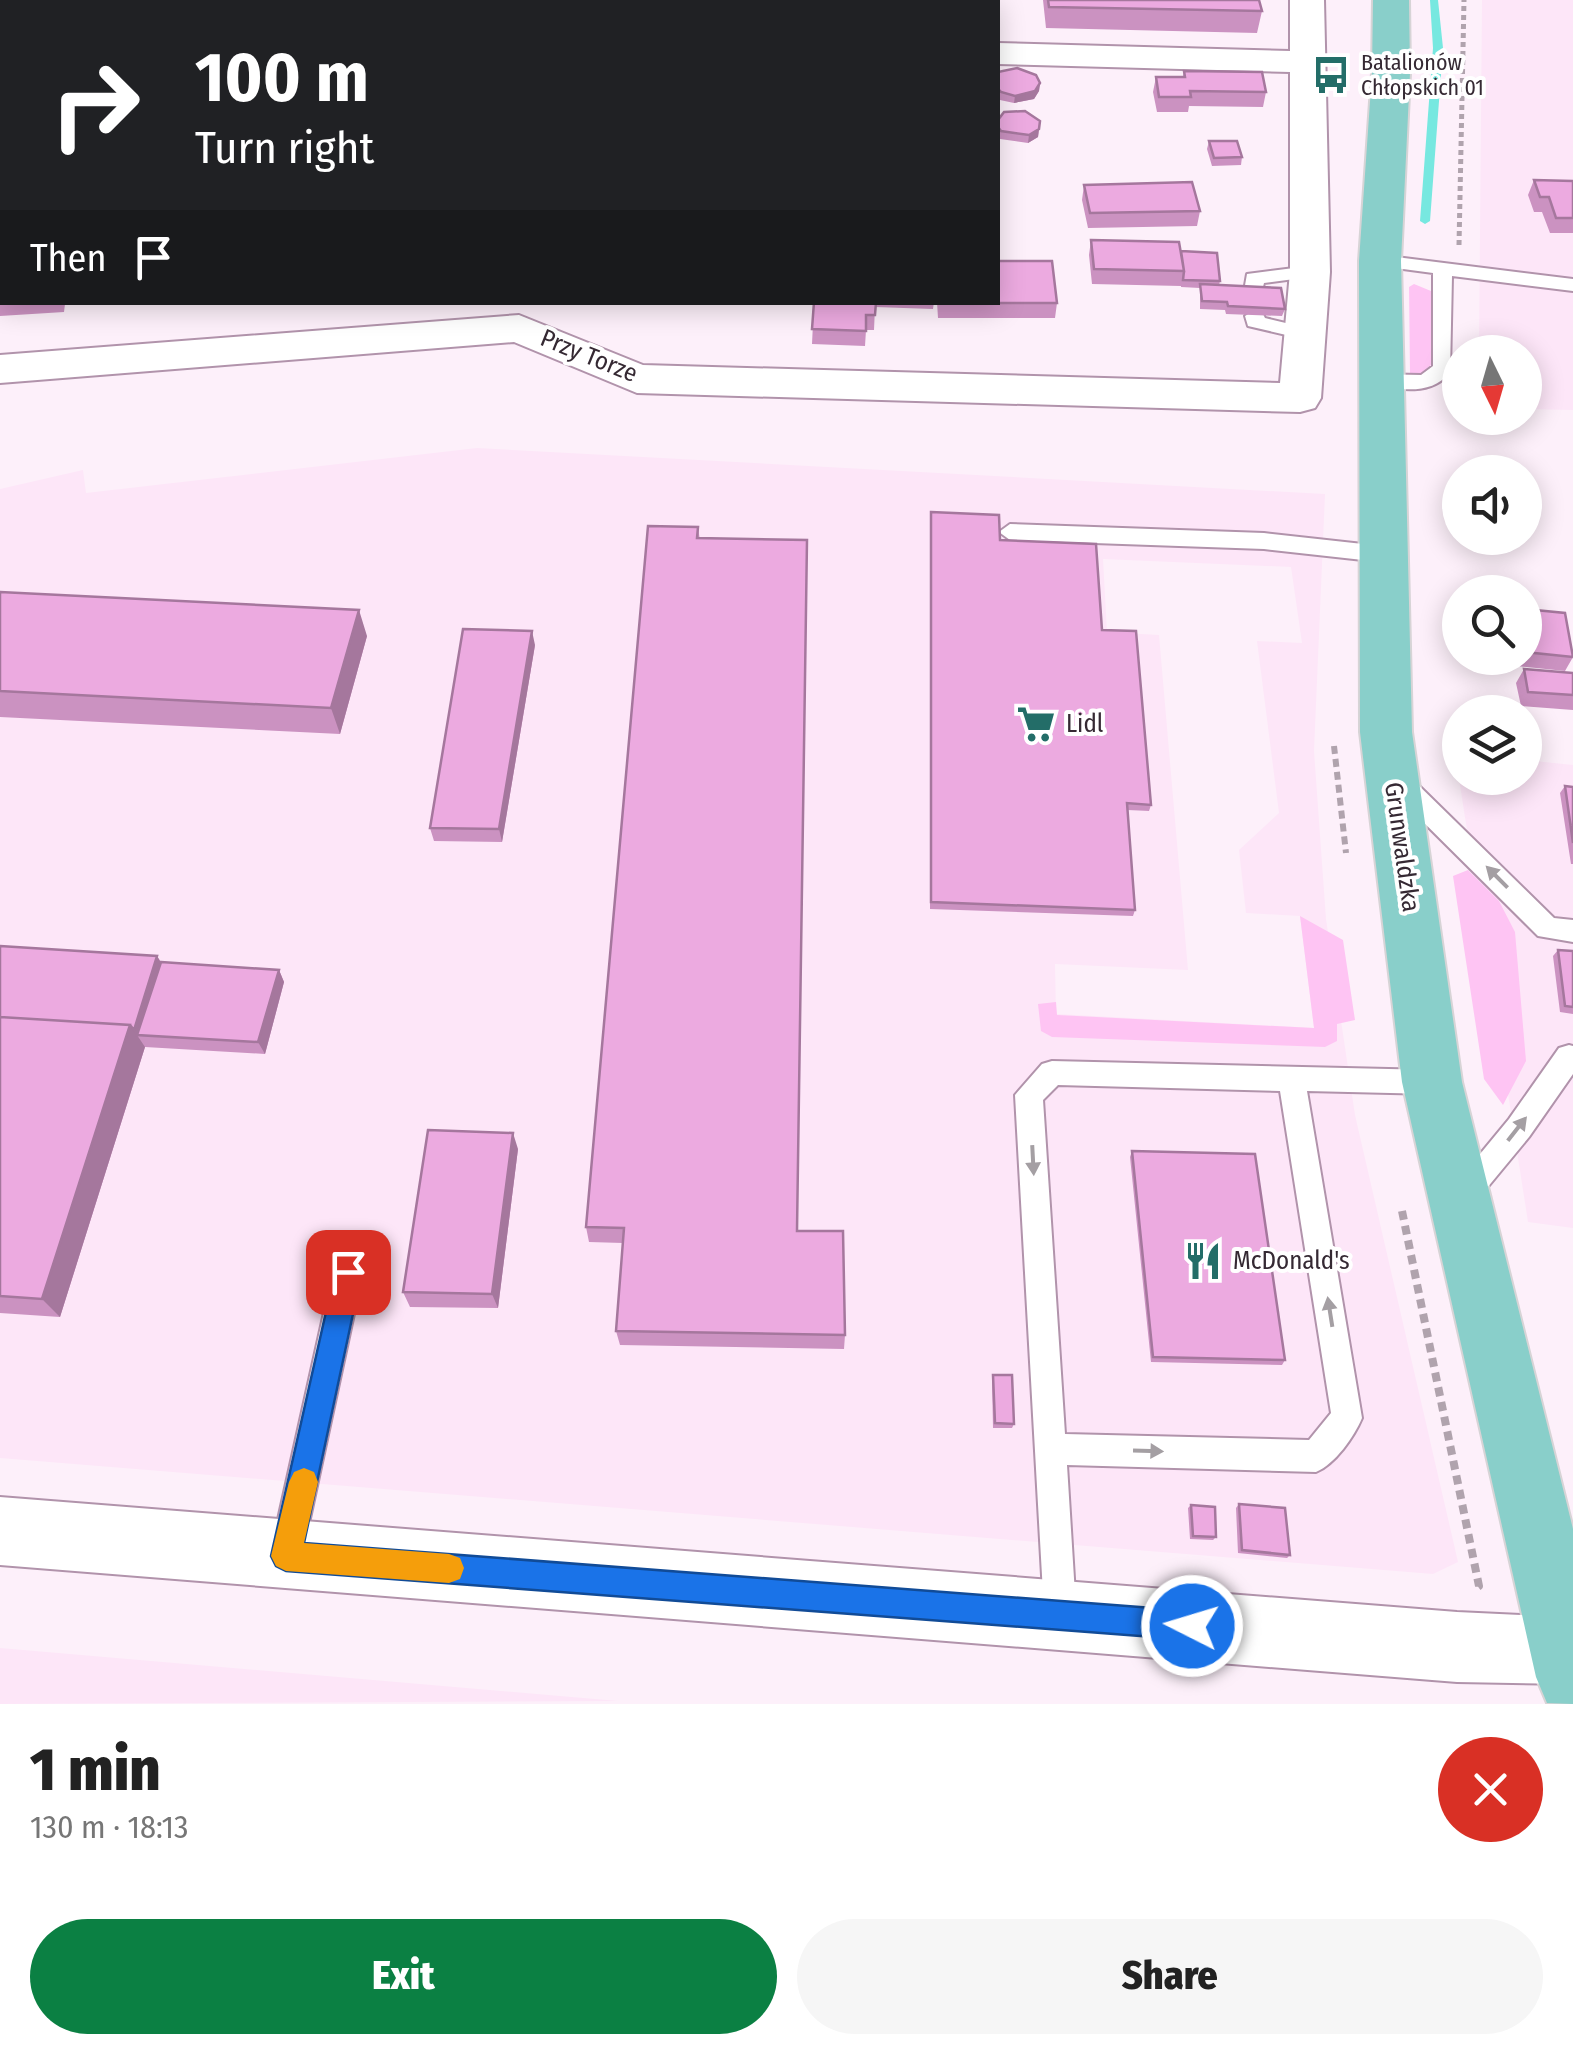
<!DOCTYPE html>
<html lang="en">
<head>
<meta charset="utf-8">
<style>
  body { margin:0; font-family:"Fira Sans Condensed",sans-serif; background:#f6f6f6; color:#222; height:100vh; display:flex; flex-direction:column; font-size:38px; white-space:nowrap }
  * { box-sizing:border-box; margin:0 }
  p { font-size:32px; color:#767676 }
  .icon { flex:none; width:55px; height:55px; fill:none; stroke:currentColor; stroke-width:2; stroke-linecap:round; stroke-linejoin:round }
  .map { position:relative; height:1704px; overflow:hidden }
  .details { display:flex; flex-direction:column; background:#fff; flex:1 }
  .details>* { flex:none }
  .guide { position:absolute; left:0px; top:0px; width:1000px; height:305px; box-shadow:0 5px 25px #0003; background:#202124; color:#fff; overflow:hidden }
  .needle { width:65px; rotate:175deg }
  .buttons { position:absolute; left:1442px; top:335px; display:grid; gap:20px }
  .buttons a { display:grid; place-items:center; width:100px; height:100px; border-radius:50%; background:#fff; box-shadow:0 5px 25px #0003; font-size:50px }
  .pin { position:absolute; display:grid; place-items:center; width:85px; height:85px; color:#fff; margin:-42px; border-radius:20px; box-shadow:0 5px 15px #0006 }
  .me { position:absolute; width:110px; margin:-55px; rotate:275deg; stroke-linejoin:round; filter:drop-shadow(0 0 8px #0008) }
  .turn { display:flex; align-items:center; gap:35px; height:210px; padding:0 30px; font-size:45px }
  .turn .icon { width:130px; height:130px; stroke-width:2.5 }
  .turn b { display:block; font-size:70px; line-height:85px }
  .then { display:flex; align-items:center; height:95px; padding:0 30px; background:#0003; gap:20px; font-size:38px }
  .round { display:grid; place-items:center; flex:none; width:105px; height:105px; border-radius:52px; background:#f6f6f6 }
  .headline { display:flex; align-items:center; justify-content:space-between; height:170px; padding:0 30px }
  h1 { font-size:60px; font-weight:800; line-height:75px }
  .button { display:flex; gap:20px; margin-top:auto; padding:20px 30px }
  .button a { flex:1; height:115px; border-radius:60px; background:#0b8043; color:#fff; font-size:40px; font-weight:800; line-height:115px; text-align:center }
  .button a+a { background:#f6f6f6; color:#222 }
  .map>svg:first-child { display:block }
</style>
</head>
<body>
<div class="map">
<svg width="1573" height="1704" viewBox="0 0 1573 1704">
  <rect width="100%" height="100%" fill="#fdf0fa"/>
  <path fill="#fde6f8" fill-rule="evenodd" d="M1482,0H1573V410L1525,409V352H1479Z
    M477,448L1325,494L1314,751L1326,919L1355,1115L1458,1562L1433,1574L0,1458V489L83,470L86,493ZM1103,559L1291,567L1302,643L1257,641L1279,813L1239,850L1246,913L1300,916L1314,1028L1056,1014L1055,964L1188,970L1159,635L1107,632ZM1134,639L1149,811H1148L1125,810Z
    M1455,753H1460V778H1525V760L1573,765V1228L1528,1222Z
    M0,1648L618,1701L0,1704Z"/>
  <path fill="#fec4f3" d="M1414,284L1431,291L1432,354L1431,365L1421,374L1410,373L1409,287Z
    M1468,870L1499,901L1515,932L1526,1061L1503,1105L1484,1079L1453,876Z
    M1300,916L1343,940L1355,1020L1337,1024V1041L1325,1047L1052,1037L1041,1031L1038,1004L1056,1002L1057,1015L1314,1028Z"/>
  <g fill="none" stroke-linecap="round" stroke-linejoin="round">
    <path fill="#77e8e0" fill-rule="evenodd" d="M1430,0H1438L1443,48L1430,221L1425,224L1420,221L1433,48Z"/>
    <g stroke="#b193ab" stroke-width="4">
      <path id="service" d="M1380,255L1573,279V291L1452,276L1450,372C1432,396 1399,390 1373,384V374L1421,375L1433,366V273L1373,265L1371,261Z
        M1310,266L1320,272L1317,276L1264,283L1261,295L1254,297L1244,291L1247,274Z
        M1255,310L1262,312L1265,318L1315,330L1318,334L1308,340L1248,326L1245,316Z
        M1010,524L1264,533L1381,546L1392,554L1381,562L1264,549L1010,540L999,532Z
        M1398,771L1407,774L1554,918L1573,920V942L1538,936L1389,788L1386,781L1389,774Z
        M1569,1045L1573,1046V1074L1529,1137L1472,1206L1462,1210L1452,1206L1448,1197L1452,1188L1509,1119L1559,1048Z
        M1052,1061L1432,1070L1442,1073L1446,1082L1442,1091L1432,1094L1307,1091L1362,1418C1354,1437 1335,1464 1316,1472L1067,1465L1076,1611L1072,1623L1060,1627L1048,1623L1044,1611L1015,1095L1042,1064ZM1058,1085L1280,1091L1331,1413L1309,1440L1065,1434L1043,1100Z
        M348,1258L358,1262L363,1272L303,1551L298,1562L287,1567L276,1562L271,1551L333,1272L338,1262Z"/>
    </g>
    <g stroke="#b193ab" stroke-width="4">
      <path id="minor" d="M1290,0H1324L1330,272L1321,398L1315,408L1300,412L637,393L514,342L0,383V355L519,315L643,365L1280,383L1290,272V72L998,64V43L1290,51Z
        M0,85H2V107H0Z
        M0,1497L1457,1612L1567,1617L1573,1620V1684L1457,1682L0,1565Z"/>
    </g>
    <g stroke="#d7d4d6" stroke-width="4">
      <path id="primary" d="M1373,0H1409L1410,73L1401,261L1412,732L1462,1082L1573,1529V1704L1547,1703L1536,1677L1402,1082L1360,732L1359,261L1372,73Z"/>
    </g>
    <path stroke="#b0a3ad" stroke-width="5" stroke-dasharray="5 4" stroke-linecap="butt" d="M1459,245L1464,0"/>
    <path stroke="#b0a3ad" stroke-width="6" stroke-dasharray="8 5" stroke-linecap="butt" d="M1334,746L1346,853"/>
    <path stroke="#b0a3ad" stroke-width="8" stroke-dasharray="9 6" stroke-linecap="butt" d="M1402,1211L1479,1586L1475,1589"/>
    <use href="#service" fill="#fff" fill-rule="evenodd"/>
    <use href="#minor" fill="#fff" fill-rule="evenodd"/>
    <use href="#primary" fill="#89cfca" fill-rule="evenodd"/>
  </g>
  <path fill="#cb92c1" d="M1043,0H1259L1262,11L1257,33L1046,28Z
    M0,33H2V82H0Z
    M1184,71L1266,92L1263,107L1189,106L1188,112H1157L1153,92L1156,77H1183Z
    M998,72L1040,83L1039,91L1034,99L1014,103L1000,100L998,98Z
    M0,117H2V166H0Z
    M998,120L1040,121L1038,137L1028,143L1000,139L998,136Z
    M1209,141L1242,157L1241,165L1212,166L1207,149Z
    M1534,180L1573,181V233H1550L1542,212H1534L1528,195Z
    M1084,185L1200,211L1197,226L1088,228L1082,200Z
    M1091,240L1181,251L1220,281L1219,285L1285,309L1282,316L1226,314L1225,310L1200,309V288L1181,287V286L1092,284L1089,255Z
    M0,272H2V302H86L65,304L64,312L0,316Z
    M814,302H934L933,309L875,307L874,330H866L865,346L812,344Z
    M937,302H998L1057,303L1055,318H938Z
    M930,519L1000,540L1102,630L1151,805L1149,811L1127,810L1135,910L1133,916L930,909Z
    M698,527L797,1231L845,1335L844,1349L620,1345L616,1331L623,1243L589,1242L586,1227Z
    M0,592L367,636L340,734L0,717Z
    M1525,609L1573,657L1565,671L1506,665L1505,658H1525Z
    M535,645L502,842L434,841L430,828Z
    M1524,669L1573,673V710L1521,706L1516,683Z
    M1565,786L1573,787V864H1571L1560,793Z
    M0,946L157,956L161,962L279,970L284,982L265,1054L145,1047L60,1317L0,1313Z
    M1558,950L1573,951V1014L1560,1012L1553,956Z
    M518,1149L498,1308L410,1307L403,1292Z
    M1132,1151L1285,1360L1282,1365L1151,1362L1130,1157Z
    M993,1375L1014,1424L1012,1428H993L992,1380Z
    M1239,1504L1290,1555L1287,1558L1238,1553L1236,1508Z
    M1191,1505L1216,1537L1213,1540L1190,1539L1188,1508Z"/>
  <path fill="#a5779d" d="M1040,83L1039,91L1034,99L1014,103L1015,96Z
    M1039,129L1038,137L1028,143L1029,135Z
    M359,610L367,636L340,734L331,708Z
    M532,631L535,645L502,842L499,829Z
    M157,956L168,975L137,1035L145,1047L60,1317L42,1299L130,1025Z
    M279,970L284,982L265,1054L258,1042Z
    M513,1133L518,1149L498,1308L492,1294Z"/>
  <path fill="#ecaae0" stroke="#a5779d" stroke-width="2.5" d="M884,0H952V2H884Z
    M1048,0H1259L1262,11L1049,7Z
    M0,33H2V61H0Z
    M1017,68L1036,75L1040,83L1035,91L1015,96L1001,92L998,89V72Z
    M1184,71L1262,72L1266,92L1190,91L1191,97H1159L1156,77H1185Z
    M1025,111L1040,121L1039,129L1029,135L1001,131L998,127V120L1004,112Z
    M0,117H2V150H0Z
    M1209,141H1237L1242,157L1214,158Z
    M1534,180L1573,181V218H1556L1549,197H1540Z
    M1192,182L1200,211L1090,213L1084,185Z
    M1091,240L1179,242L1184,271L1094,269Z
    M1181,251L1217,253L1220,281L1183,280L1184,271Z
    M998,261H1052L1057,303H939L998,302Z
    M0,272H2V301H0Z
    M1200,284L1281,288L1285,309L1228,306L1227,302L1202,301Z
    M814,302H876L875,315H866V331L812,329Z
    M931,512L999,515L1000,540L1096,544L1102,630L1136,631L1151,805L1127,803L1135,910L931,902Z
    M648,526L698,527L697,538L807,540L797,1231H843L845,1335L616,1331L624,1228L586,1227Z
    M0,592L359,610L331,708L0,691Z
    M1525,609L1565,613L1573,657L1525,652Z
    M463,629L532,631L499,829L430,828Z
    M1524,669L1573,673V695L1528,692Z
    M1565,786L1573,787V843Z
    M0,946L157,956L134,1030L130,1025L0,1017Z
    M1558,950L1573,951V1007L1565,1006Z
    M161,962L279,970L258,1042L137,1035Z
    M0,1017L130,1025L42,1299L0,1296Z
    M428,1130L513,1133L492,1294L403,1292Z
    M1132,1151L1255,1154L1285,1360L1153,1357Z
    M993,1375H1012L1014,1424L995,1423Z
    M1239,1504L1285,1508L1290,1555L1242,1550Z
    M1191,1505L1215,1507L1216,1537L1193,1536Z"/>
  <defs><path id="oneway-solid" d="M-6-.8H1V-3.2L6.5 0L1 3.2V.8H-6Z" transform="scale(2.5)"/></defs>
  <g fill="#a49fa3">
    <use href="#oneway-solid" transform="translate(1497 877) rotate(-135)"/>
    <use href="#oneway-solid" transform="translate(1517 1129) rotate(-52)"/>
    <use href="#oneway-solid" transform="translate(1033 1160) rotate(87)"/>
    <use href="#oneway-solid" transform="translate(1330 1312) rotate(-99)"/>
    <use href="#oneway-solid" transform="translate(1148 1451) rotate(2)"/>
  </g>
  <path fill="#1a73e8" stroke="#114b97" stroke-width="2.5" d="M348,1260L358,1263L362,1272L304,1543L1192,1611L1202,1615L1207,1626L1202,1636L1192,1640L286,1571L276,1566L271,1556L335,1272L339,1263Z"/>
  <path fill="#f59e0b" d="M304,1468L314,1472L318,1482L304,1543L449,1554L460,1558L464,1568L460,1579L449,1583L286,1571L276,1566L271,1556L289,1482L294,1472Z"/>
  <defs>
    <g id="bus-bare" transform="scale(3)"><path d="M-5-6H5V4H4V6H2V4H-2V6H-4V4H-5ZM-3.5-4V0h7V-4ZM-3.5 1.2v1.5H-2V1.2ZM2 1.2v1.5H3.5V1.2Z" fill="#236d68" stroke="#fff" stroke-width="2.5" paint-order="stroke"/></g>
    <g id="supermarket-bare" transform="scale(3)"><path d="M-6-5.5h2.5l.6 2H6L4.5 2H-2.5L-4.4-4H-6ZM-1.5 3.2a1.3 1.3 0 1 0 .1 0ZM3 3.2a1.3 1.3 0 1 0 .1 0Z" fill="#236d68" stroke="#fff" stroke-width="2.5" paint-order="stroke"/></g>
    <g id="restaurant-bare" transform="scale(3)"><path d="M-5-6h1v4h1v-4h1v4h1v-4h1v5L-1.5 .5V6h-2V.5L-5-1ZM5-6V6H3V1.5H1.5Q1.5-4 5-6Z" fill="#236d68" stroke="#fff" stroke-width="2.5" paint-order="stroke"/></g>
  </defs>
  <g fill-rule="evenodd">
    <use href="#bus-bare" x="1331" y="75"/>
    <use href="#supermarket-bare" x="1036" y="724"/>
    <use href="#restaurant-bare" x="1203" y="1261"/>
  </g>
  <g text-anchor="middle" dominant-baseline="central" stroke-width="8" stroke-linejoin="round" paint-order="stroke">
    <g font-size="22" fill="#352933" stroke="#fff" text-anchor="start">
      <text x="1361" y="62">Batalionów<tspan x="1361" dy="25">Chłopskich 01</tspan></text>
    </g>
    <g font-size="25" fill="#352933" stroke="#fff">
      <text transform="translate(589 356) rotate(22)">Przy Torze</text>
      <text transform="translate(1402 847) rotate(82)">Grunwaldzka</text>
    </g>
    <g font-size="25" fill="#352933" stroke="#fff" text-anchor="start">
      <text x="1066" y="724">Lidl</text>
      <text x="1233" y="1261">McDonald's</text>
    </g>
  </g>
</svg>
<div class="buttons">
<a><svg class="needle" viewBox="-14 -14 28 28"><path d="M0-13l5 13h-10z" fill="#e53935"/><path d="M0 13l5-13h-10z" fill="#767676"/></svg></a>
<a><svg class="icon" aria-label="sound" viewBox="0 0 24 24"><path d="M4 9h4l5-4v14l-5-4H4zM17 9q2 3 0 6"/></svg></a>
<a><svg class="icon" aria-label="search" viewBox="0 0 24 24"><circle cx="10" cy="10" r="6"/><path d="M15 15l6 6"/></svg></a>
<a><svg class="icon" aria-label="layers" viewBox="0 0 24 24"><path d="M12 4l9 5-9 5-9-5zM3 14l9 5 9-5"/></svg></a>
</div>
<div class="pin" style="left:348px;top:1272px;background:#d93025"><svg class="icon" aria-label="arrive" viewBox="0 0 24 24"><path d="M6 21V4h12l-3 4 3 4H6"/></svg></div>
<svg class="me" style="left:1192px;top:1626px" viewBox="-20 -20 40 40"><circle r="17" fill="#1a73e8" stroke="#fff" stroke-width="3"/><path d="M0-11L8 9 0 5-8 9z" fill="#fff"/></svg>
<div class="guide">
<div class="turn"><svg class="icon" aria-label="right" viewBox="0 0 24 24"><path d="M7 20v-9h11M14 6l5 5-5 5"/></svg><div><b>100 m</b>Turn right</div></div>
<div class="then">Then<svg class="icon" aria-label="arrive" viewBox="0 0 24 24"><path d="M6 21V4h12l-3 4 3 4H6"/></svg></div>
</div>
</div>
<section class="details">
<div class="headline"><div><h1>1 min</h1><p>130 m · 18:13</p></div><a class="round" style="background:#d93025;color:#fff"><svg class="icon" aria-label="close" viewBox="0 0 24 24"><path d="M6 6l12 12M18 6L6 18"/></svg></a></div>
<div class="button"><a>Exit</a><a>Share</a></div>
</section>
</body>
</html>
